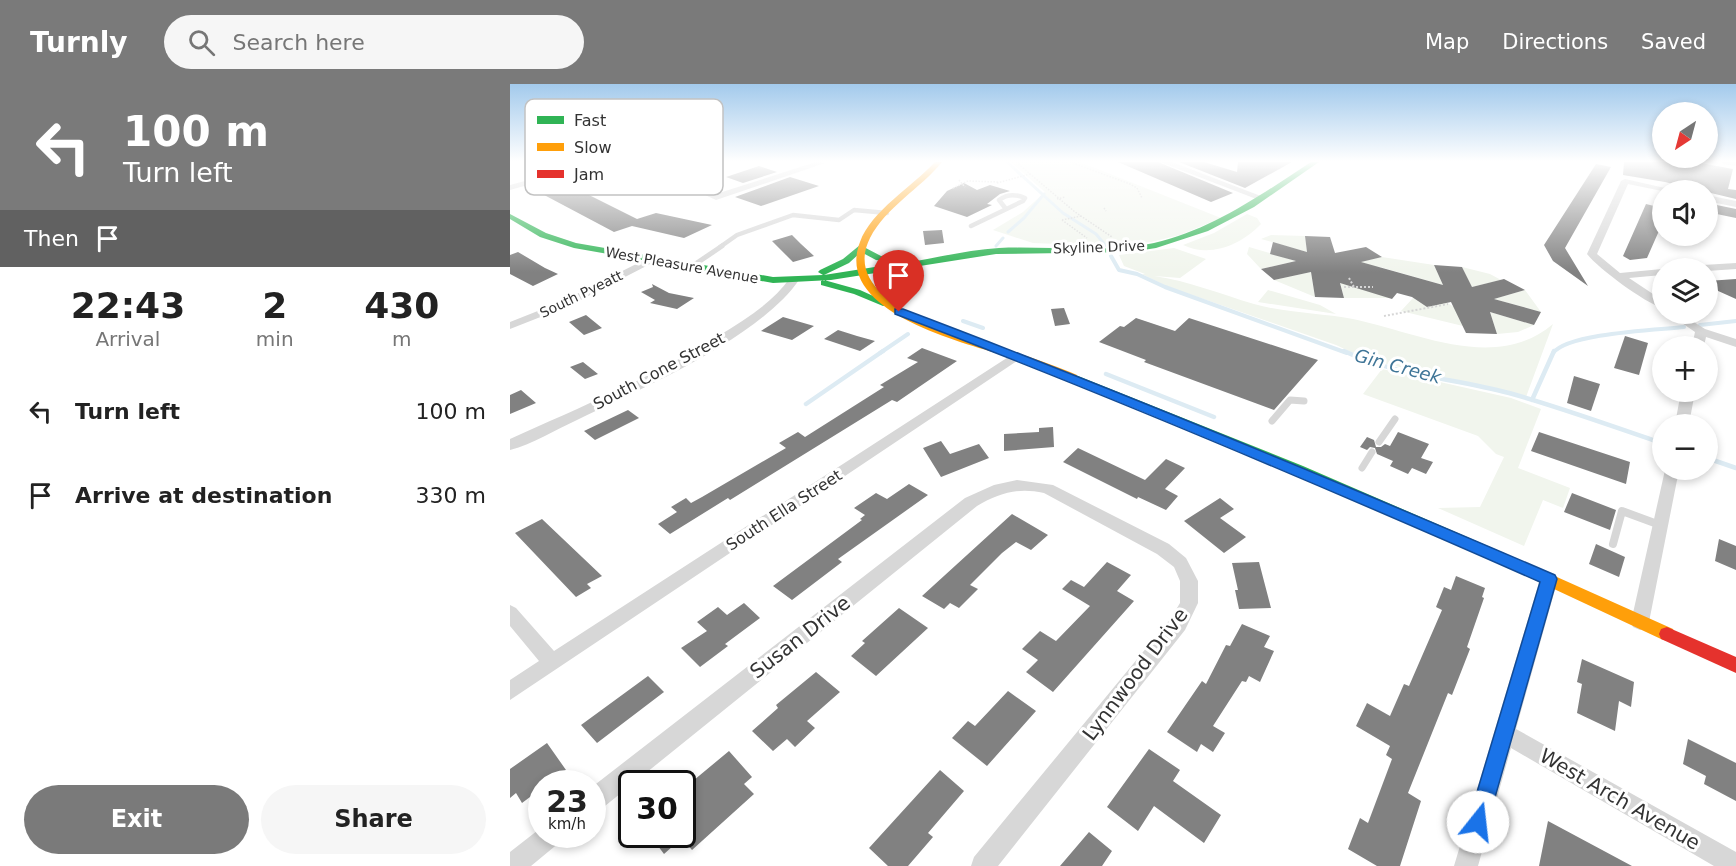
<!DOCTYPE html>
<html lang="en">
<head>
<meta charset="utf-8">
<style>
  body { margin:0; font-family:"DejaVu Sans",sans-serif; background:#f6f6f6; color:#222; height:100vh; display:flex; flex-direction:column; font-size:22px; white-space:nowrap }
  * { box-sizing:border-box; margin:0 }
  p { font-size:20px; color:#767676 }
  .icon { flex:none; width:33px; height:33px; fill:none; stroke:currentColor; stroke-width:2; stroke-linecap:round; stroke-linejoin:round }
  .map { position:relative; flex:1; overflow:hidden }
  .panel { display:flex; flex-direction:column; background:#fff; width:510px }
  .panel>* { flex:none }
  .top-card { background:#7a7a7a; color:#fff; overflow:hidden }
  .needle { width:39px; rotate:216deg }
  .buttons { position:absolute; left:1142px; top:18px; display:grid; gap:12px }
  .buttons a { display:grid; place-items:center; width:66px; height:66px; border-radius:50%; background:#fff; box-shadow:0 3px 9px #0003; font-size:30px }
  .speed { position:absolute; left:18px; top:686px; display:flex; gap:12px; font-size:30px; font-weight:700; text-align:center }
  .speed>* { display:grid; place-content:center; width:78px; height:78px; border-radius:50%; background:#fff; box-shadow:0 3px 9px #0003; line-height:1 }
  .speed small { font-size:15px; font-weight:400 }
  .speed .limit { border:3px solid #111; border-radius:9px; background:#fff; color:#111 }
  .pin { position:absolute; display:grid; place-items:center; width:51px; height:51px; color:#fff; margin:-62px -26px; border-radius:50% 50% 50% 0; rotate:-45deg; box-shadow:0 0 6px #0007 }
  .pin .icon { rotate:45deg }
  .me { position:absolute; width:66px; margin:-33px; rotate:16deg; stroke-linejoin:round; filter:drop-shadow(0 0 4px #0008) }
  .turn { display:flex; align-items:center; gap:21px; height:126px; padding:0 24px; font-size:27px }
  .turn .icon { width:78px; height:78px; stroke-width:2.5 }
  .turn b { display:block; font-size:42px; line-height:51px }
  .then { display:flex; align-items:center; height:57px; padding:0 24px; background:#0003; gap:12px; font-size:22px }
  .eta { display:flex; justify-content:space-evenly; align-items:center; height:102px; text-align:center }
  .eta b { font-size:36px; font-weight:700; line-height:42px }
  .primary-button { display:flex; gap:12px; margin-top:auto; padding:12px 24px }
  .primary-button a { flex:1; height:69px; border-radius:36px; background:#7a7a7a; color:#fff; font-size:24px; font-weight:700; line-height:69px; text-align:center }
  .primary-button a+a { background:#f6f6f6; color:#222 }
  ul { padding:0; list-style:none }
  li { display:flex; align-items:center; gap:18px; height:84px; padding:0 24px }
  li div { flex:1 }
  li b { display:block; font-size:22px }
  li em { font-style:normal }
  header { display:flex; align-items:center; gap:36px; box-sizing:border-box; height:84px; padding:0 30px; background:#7a7a7a; color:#fff }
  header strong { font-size:28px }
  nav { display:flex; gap:33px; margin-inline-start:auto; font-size:21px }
  .search { width:420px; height:54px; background:#f6f6f6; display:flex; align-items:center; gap:15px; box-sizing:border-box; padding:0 21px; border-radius:33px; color:#767676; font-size:22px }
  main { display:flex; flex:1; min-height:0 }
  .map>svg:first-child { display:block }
</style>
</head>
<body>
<header>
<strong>Turnly</strong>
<div class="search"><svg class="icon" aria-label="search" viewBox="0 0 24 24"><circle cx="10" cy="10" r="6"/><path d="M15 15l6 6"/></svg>Search here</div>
<nav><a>Map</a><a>Directions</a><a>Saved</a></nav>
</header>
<main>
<section class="panel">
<div class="top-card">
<div class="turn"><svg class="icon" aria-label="left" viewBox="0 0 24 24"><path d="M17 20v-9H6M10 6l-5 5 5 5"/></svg><div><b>100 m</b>Turn left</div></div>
<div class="then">Then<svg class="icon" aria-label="arrive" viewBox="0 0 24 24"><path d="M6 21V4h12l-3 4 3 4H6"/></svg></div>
</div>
<div class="eta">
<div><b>22:43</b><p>Arrival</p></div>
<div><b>2</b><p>min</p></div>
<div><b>430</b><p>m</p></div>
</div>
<ul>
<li><svg class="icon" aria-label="left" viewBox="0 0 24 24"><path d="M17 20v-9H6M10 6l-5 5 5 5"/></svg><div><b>Turn left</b></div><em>100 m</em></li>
<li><svg class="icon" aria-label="arrive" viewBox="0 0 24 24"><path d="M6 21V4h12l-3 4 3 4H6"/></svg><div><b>Arrive at destination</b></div><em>330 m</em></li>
</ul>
<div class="primary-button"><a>Exit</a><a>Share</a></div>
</section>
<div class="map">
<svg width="1226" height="782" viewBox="0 0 1226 782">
  <rect width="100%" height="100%" fill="#fff"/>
  <path fill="#f1f5ed" d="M501,78H570L711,134L670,151L641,158L598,162L523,159L483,146L513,128L535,108Z
    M737,130L747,134L751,140C731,161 700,174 673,161L704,149Z
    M761,151L795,152L797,168L751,155Z
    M739,163L786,177L751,185L737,170Z
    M664,164L696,175L670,194L644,192C679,197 710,210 744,220C776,229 811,229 843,235C906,248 986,289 1043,240L1016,313L856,275L826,261L656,202L632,190H635L614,182L609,171Z
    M872,173L924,181L933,201L870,183L865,188L840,180Z
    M952,183L980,190L991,196L962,203Z
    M801,188L805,213L764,196Z
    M828,190L880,214H834Z
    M758,206L810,221L826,230L748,218Z
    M1015,206L1031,228L984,215Z
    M903,214L917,223L936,218L944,223L953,242L891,227Z
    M980,228L1024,241L1008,248L987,250Z
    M872,285L1001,314L1031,325L1008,384L1060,404L1053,424L1033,416L1014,462L928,424L970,423L994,373L986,370L968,352L853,310Z"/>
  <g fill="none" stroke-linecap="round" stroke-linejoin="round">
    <path stroke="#ddebf3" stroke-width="3" d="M497,78L553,129L586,150L596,162
      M498,148L514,134L534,110
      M486,162L493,154"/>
    <path stroke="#ddebf3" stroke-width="4" d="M601,172L609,186L627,190L655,203L837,269
      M453,237L473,244
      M1190,241L1226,237
      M370,269L398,250
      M1043,269C1058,249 1147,246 1174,243"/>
    <path stroke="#ddebf3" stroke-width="4.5" d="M834,267C886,292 944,294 999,309C1050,323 1101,342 1152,359
      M596,290L704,333
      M1022,316L1044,267
      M296,320L373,267
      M1197,374L1226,384"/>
  </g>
  <path fill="#818181" d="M608,78H648L723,109L701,118Z
    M669,78H694L727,88L728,78H782L735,104Z
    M1114,78H1185L1223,85L1218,105L1226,106V115L1155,98L1113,91Z
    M1086,80L1101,83L1055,164L1078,202L1043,177L1034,161Z
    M249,82L267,88L233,99L216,93Z
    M280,93L309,102L251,122L225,113Z
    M49,96L127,135L146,129L202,141L174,154L122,142L104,148L21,104Z
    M454,99L467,106L480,101L500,107L490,110L477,120L482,121L457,133L424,122L437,107Z
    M1197,119L1226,125V134L1197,128Z
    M1136,120L1152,124V140L1137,174L1120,176L1113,172Z
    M432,146L434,159L415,161L413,147Z
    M282,151L291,160L304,172L283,178L262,157Z
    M795,152L820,153L825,169L856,163L872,173L851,178L933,201L924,181L952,183L962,203L994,195L1015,206L984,215L1031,228L1024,241L980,228L987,250L956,249L941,218L917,223L902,213L887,209L882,215L830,199L834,214L805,213L801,188L764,196L751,185L786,177L760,170L763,158L797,168Z
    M8,168L35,184L48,190L23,202L0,190V171Z
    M1226,195V215L1197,202V197Z
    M142,200L159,209L184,214L167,225L140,219L145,216L131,208L143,203Z
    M554,224L560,240L545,242L541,225Z
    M76,231L92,244L74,251L59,238Z
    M273,233L304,242L282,256L251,247Z
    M626,234L665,247L679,234L808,276L764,326L634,278L636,276L589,258L610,242L614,243Z
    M328,246L347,252L365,257L350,267L314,255Z
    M1115,252L1138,259L1129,291L1104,284Z
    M412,264L447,277L387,318L382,316L220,416L218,414L160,450L148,440L167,428L161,423L176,414L181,419L192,413L276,364L269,359L288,348L295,353L374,303L370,301L408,278L397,274Z
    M73,278L88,290L75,295L60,283Z
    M1064,292L1090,300L1081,327L1057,319Z
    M11,306L26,319L0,330V311Z
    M118,326L129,334L85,356L74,347Z
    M543,343L544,363L494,367V350L529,348V344Z
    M888,348L919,360L911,374L923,378L916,390L902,384L898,390L880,382L883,377L867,370L865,364L860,363L857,366L850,363L857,353L864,356L866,363H871L875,360L880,362Z
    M1029,348L1120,378L1116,400L1021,367Z
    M431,357L440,370L469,360L479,374L431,393L413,364Z
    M568,364L635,396L656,375L675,384L655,405L668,412L656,426L628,413L627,415L553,378Z
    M399,400L418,411L328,475L332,478L282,516L263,502L352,436L350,435L355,431L344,424L366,409L377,415Z
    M1062,409L1106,426L1100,446L1054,428Z
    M710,414L724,425L710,434L736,453L714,469L674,437Z
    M502,430L538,451L521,466L506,458L492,469L460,501L468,505L449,524L440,519L434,525L412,512Z
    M32,435L92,492L77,500L81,504L66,513L5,449Z
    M1209,455L1226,462V486L1205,477Z
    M1086,460L1115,473L1109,493L1079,480Z
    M597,478L621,491L607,507L624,517L543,608L516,588L528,576L512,565L530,547L546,557L580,522L552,505L561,496L574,503Z
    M749,478L761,524L729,525L725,506H728L722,479Z
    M946,492L975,504L972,513L974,514L957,563L960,565L942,611L938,609L898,709L911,717L890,782H867L838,765L850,734L858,739L882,675L876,671L880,662L846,642L857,619L880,632L894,600L899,602L932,526L926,523L934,503L941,506Z
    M234,519L250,534L215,560L218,562L190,583L171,564L197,547L187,538L208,523L217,531Z
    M389,524L418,544L366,592L341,572L355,559L352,557Z
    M732,540L760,552L754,563L764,567L750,598L739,592L736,598L732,597L703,642L715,649L703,668L691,660L687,668L657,648L692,597L696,600L716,561L720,562Z
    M1072,575L1124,598L1121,623L1109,617L1105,647L1067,629L1072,600L1067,598Z
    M306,588L330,608L297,637L305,644L285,663L277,655L263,667L242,647L268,624L266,621Z
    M138,592L154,608L87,659L71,641Z
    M498,607L526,627L477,682L442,654L458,637L465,642Z
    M1178,655L1226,679V717L1194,700L1196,692L1173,680Z
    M37,659L56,686L39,699H32V704L12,719L6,709L0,714V685Z
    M639,665L670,686L663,697L711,731L694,759L644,722L628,747L597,723Z
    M219,667L242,693L234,700L244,710L182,766L172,754L154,770L139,750H172V706Z
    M430,686L454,707L418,749L423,753L398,782H378L359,764Z
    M1038,737L1122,782H1029Z
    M579,748L602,767L592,782H550Z"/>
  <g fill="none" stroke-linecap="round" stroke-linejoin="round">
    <path stroke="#d6d6d6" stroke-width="1.5" stroke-dasharray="1.5 1.5" stroke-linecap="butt" d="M506,78L565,128L602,153
      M560,78L620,100L627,104L632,114
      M449,96L455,103
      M487,99L520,90
      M443,104L458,97L489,98
      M547,115L555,113
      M594,124L596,127
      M552,136L577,154
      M552,136L571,132"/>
    <path stroke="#d6d6d6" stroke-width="2" stroke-dasharray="2 2" stroke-linecap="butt" d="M839,194L844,203
      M834,203H863
      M874,232L938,220"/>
    <path stroke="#d7d7d7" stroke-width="4.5" d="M461,142L513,117L515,114C506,110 497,110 489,116L496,125
      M210,163L227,151L283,131L329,136L344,126L377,129"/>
    <path stroke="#d7d7d7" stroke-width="5" d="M181,183L212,162"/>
    <path stroke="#d7d7d7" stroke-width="7" d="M762,337L780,316L794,317
      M869,358L885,335
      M852,384L862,368"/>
    <path stroke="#d7d7d7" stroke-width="8" d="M1103,460L1112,427L1150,441"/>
    <path fill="#d7d7d7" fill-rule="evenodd" d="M86,78H99L0,106V101Z
      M123,78H134L206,110L306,78L315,79L206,116Z
      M650,78H662L756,114L749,116Z
      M1212,78H1226V82L1213,80Z
      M1115,95L1164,106L1152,107L1118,100L1087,170L1110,189L1152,185V191L1119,194L1152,216V224C1134,218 1089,185 1077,170L1111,97Z
      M1197,111L1226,117V123L1197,117Z
      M140,173L144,174V178L61,221L0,245V238L53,217Z
      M1226,179V185L1197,187V184H1188L1193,181Z
      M284,193L289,196C249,254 131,305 67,336C45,346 23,360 0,366V355C71,323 143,293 210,251C236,235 262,219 280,194Z
      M1159,230H1171L1195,245L1226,255V263L1196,253L1194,262H1182L1185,248Z
      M506,268L510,269V275L0,616V596L29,577L0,542V521L6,524L44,567Z
      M1171,308H1185L1179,340H1165Z
      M1155,386H1169L1139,538L1137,543L1130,546L1123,543L1121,538Z
      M507,396L543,401L659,460L676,474L688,497V519L675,546L488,782H461L464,773L661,534L670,519V497L664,483L647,470L534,409C508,403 489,409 467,422L90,726L82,729V703L455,414L484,401Z
      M1039,488L1045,490L1048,495L1006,645L1226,768V782H1204L1001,664L968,782H944L1030,495L1033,490Z
      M32,743V750H54L50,758L21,782H0V768Z"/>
    <path fill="#30b455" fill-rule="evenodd" d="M801,78H809L744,123L698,147L646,164L620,168L486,170L321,196L263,199L64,164L30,153L0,135V130L36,149L66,159L263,193L313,191L308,188L310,186L333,175L350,161L371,172L394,175V179C425,174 458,166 489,164C537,162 598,169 644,159C702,146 752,110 801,78ZM351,168L366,176L390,179L314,191L339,179Z
      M314,196L350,206L381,220L373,222L344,210L311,201V197Z
      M563,290L793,382L994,469L997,473L994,477L989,479L984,477L783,388L559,295V291Z"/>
    <path fill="#ff9f0a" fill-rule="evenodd" d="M425,78H432C410,105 376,123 360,154C326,221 461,254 503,268C522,273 541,281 560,288L567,291V295H559C539,288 519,280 499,273C452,258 323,228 350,158C361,127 403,102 425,78Z
      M989,467L1163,545L1165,550L1163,555L1157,557L1151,555L984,477L981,473L984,469Z"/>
    <path fill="#e5322d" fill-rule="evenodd" d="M1157,543L1226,573V589L1151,555L1149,550L1151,545Z"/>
  </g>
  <linearGradient id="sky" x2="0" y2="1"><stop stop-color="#a3caec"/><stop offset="0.41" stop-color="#fff"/><stop offset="1" stop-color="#fff" stop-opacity="0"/></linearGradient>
  <rect width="1226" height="188" fill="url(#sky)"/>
  <path fill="#1a73e8" stroke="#114b97" stroke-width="1.5" d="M385,225H393C613,308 829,398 1045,491L1047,495L976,745L968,748L961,745L958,738L1030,498C817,404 604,313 385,230Z"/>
  <g text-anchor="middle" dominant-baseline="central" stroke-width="6" stroke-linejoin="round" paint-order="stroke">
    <g font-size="14" fill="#333" stroke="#fff">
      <text transform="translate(589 163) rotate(-2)">Skyline Drive</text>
      <text transform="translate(172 181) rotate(10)">West Pleasure Avenue</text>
      <text transform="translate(71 210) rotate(-26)">South Pyeatt</text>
    </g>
    <g font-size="16" fill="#333" stroke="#fff">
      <text transform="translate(149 287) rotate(-28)">South Cone Street</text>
      <text transform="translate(274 426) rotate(-33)">South Ella Street</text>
    </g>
    <g font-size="18" font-style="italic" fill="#3f7597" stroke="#fff">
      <text transform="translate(888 282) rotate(15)">Gin Creek</text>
    </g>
    <g font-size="20" fill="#333" stroke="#fff">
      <text transform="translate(290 553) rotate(-38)">Susan Drive</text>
      <text transform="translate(625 590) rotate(-53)">Lynnwood Drive</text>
      <text transform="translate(1110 715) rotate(30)">West Arch Avenue</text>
    </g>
  </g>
  <rect x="15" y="15" width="198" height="96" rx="9" fill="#fff" stroke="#c2c2c2" stroke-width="1.5"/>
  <rect x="27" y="32" width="27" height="8" fill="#30b455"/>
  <rect x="27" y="59" width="27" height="8" fill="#ff9f0a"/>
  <rect x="27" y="86" width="27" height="8" fill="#e5322d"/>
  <g font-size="16" fill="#333">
    <text x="64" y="42">Fast</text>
    <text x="64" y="69">Slow</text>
    <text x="64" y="96">Jam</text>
  </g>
</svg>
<div class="buttons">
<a><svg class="needle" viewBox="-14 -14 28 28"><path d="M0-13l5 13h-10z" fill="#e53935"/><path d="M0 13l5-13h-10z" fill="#767676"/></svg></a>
<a><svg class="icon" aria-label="sound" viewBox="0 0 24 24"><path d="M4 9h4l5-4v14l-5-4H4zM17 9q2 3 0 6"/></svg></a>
<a><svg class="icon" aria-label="layers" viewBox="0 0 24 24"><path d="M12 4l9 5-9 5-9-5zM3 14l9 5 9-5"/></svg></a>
<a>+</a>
<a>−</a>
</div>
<div class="speed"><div>23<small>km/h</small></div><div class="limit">30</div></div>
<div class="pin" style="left:389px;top:228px;background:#d93025"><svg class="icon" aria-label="arrive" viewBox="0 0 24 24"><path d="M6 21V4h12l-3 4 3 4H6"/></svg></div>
<svg class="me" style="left:968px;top:738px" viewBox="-20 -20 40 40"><circle r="19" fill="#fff"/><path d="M0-13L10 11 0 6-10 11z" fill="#1a73e8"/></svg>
</div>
</main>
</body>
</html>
